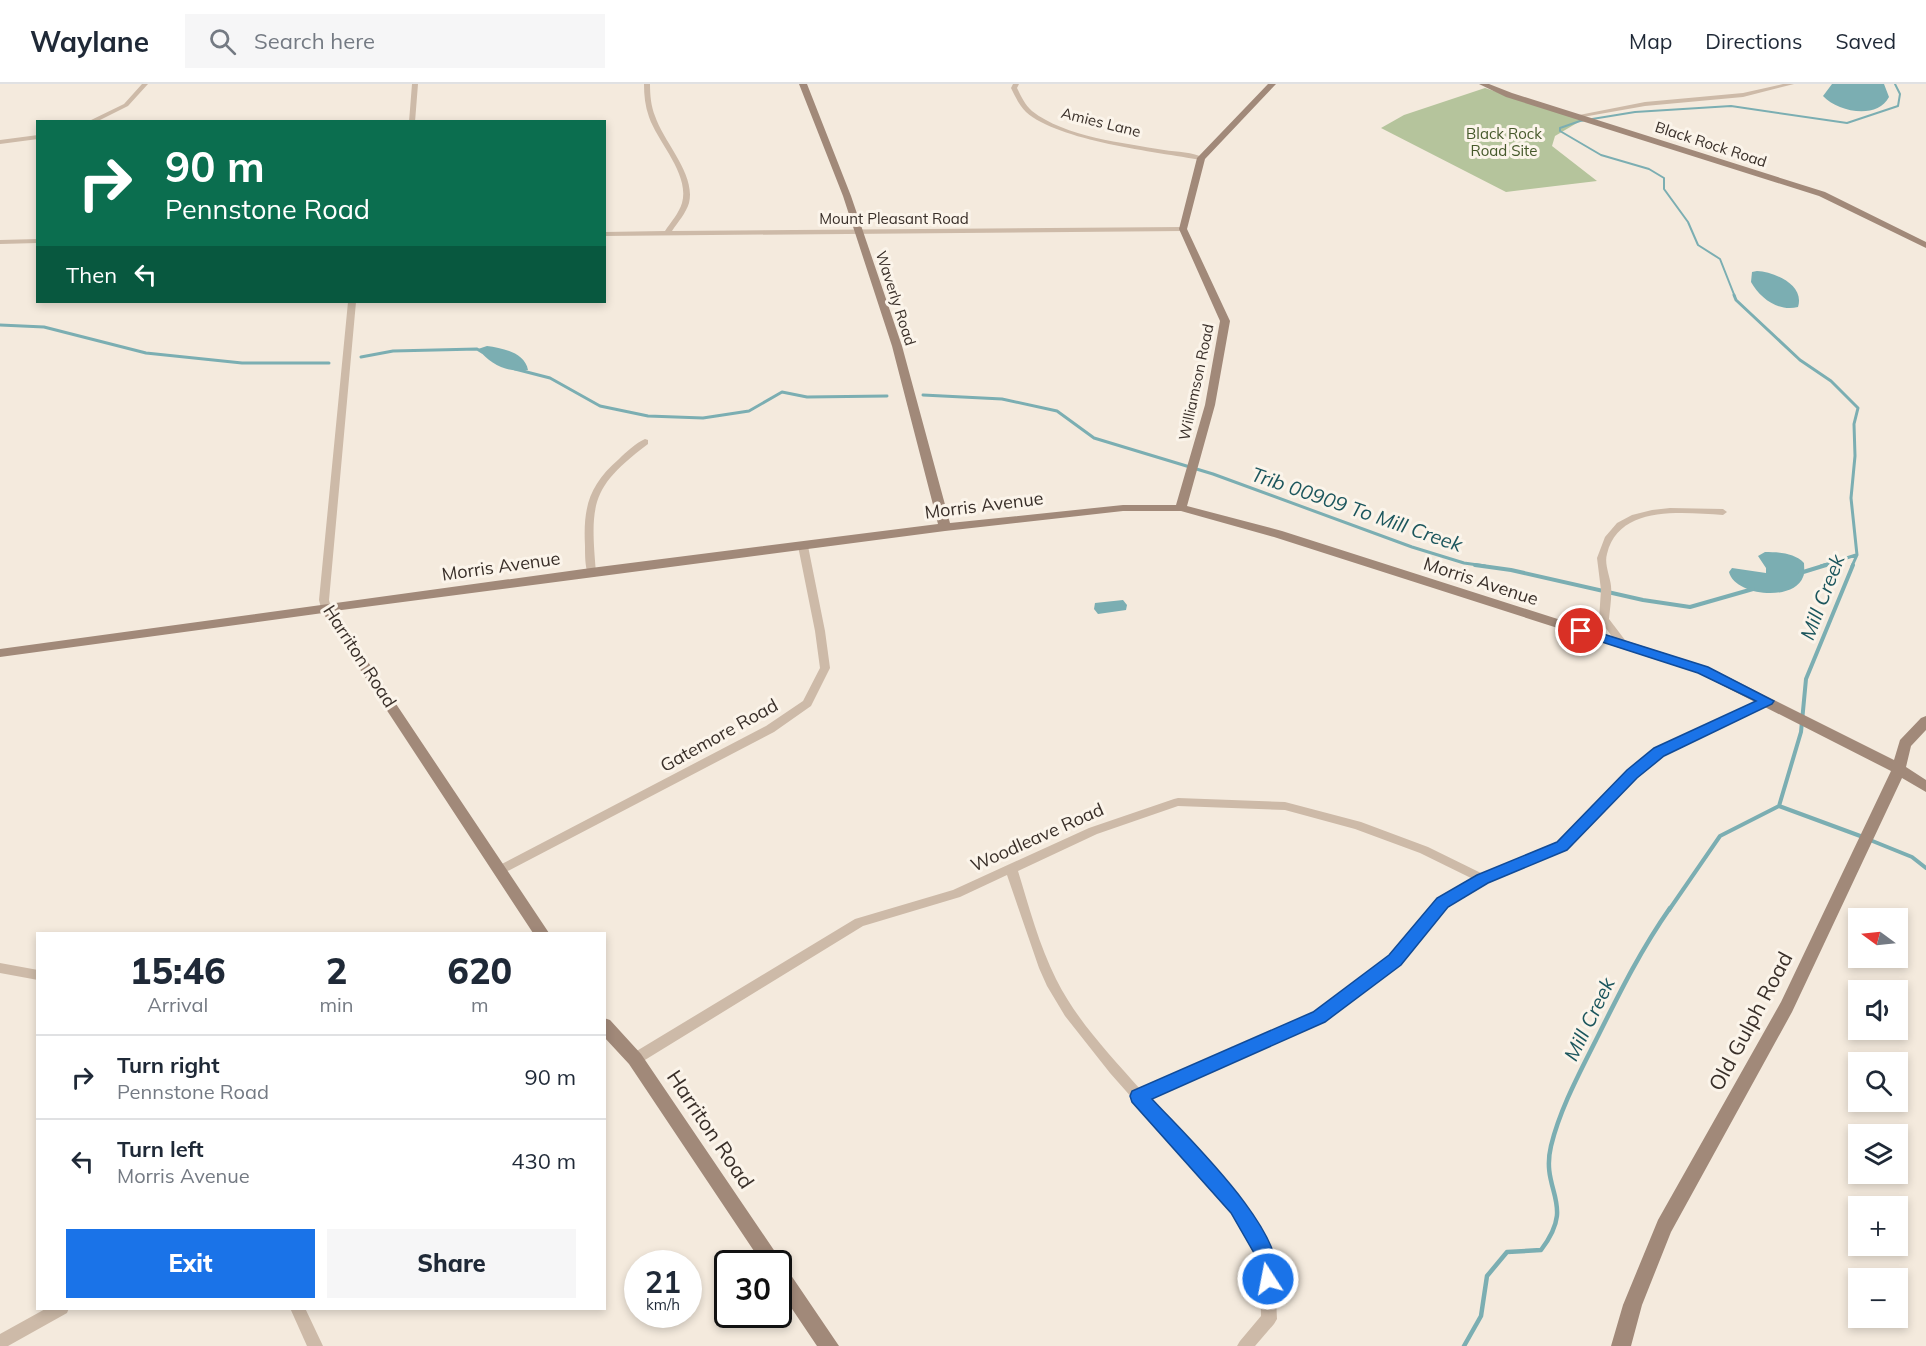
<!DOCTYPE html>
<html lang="en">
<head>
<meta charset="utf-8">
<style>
  body { margin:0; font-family:Mulish,sans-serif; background:#f6f6f7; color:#1f2937; height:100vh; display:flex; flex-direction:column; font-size:22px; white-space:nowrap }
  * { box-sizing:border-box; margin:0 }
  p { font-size:20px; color:#747a83 }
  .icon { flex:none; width:33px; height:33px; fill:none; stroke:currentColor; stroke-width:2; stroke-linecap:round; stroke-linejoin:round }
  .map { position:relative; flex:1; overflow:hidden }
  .sheet { position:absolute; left:36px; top:848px; width:570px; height:378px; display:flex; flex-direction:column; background:#fff; border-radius:0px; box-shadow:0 3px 9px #0003 }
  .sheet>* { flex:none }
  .top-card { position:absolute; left:36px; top:36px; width:570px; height:183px; border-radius:0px; box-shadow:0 3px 9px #0003; background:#0b6e4f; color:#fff; overflow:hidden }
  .needle { width:39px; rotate:285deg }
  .buttons { position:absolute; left:1848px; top:824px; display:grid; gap:12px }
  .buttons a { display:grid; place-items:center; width:60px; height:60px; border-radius:0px; background:#fff; box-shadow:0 3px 9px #0003; font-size:30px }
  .speed { position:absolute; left:624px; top:1166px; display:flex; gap:12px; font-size:30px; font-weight:700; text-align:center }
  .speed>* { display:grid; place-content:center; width:78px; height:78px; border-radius:50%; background:#fff; box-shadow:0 3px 9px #0003; line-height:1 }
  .speed small { font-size:15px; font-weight:400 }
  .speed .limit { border:3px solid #111; border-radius:9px; background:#fff; color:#111 }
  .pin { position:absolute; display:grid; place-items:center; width:51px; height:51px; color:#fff; margin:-26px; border:3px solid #fff; border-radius:50%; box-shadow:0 2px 6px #0007 }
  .me { position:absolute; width:66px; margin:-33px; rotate:349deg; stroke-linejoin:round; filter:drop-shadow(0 0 4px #0008) }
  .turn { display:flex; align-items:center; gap:21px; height:126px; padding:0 30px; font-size:27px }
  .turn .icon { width:78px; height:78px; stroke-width:2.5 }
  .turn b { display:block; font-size:42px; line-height:51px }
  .then { display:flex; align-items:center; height:57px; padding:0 30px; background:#0003; gap:12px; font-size:22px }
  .eta { display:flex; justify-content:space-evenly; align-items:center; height:102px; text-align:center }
  .eta b { font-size:36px; font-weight:800; line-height:42px }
  .cta { display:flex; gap:12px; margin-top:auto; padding:12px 30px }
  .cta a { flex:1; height:69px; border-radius:0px; background:#1a73e8; color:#fff; font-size:24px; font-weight:800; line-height:69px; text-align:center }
  .cta a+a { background:#f6f6f7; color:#1f2937 }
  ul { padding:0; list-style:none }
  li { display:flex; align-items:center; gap:18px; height:84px; padding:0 30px; border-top:2px solid #e0e1e3 }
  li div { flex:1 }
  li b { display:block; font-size:22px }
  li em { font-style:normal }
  header { display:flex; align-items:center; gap:36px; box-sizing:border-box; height:84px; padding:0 30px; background:#fff; border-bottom:2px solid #e0e1e3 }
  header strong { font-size:28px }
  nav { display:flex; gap:33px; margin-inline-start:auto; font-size:21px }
  .search { width:420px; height:54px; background:#f6f6f7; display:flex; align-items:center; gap:15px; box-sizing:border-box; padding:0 21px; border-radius:0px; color:#747a83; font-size:22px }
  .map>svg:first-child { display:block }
</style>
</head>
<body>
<header>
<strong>Waylane</strong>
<div class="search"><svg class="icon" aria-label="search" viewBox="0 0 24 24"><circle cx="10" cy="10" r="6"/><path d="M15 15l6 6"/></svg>Search here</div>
<nav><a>Map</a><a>Directions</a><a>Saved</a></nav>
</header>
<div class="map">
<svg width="1926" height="1262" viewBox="0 0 1926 1262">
  <rect width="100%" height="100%" fill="#f4eadd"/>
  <path fill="#b5c49c" d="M1485,4L1582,36L1555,52L1552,62L1597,97L1506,108L1381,44L1404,31Z"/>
  <path fill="#7baeb2" d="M1832,0H1884L1889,13C1877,36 1838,28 1823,12Z
    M1757,187C1775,188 1805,201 1798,223C1778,228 1760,214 1751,198L1752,188Z
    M487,262C503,264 525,269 528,286C508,289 491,281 478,265Z
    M1765,468C1778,468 1795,469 1804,479C1804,483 1805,489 1803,493C1794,518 1735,512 1729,488L1732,484L1766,489V484L1758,472Z
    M1123,516L1127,521L1126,526L1098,530L1094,525L1095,519Z"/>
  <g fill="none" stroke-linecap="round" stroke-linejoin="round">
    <path stroke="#7baeb2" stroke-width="2" d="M1735,213L1720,175L1698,161L1688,138L1664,105V94L1649,85L1601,71L1560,47V44L1580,37L1635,28L1731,22L1847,39L1898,22L1900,10L1895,0"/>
    <path stroke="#7baeb2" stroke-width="3" d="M1734,211L1736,216L1800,276L1831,297L1858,324L1854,340L1855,372L1851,414L1857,471L1852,482
      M0,241L44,243L146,269L242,279H329
      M361,273L393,267L477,265L482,268
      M515,285L550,294L600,322L648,332L703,334L749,327L782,308L807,313L887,312
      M923,311L1002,315L1057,327L1094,354L1213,390L1412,463L1464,479L1485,482
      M1821,482L1856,471"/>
    <path stroke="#7baeb2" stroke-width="4" d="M1475,481L1511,486L1643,516L1690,523L1753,505
      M1800,489L1826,481
      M1779,722L1863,753
      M1870,756L1912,773L1926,784
      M1669,826L1720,752L1779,722L1801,648L1806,595L1853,481"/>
    <path stroke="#7baeb2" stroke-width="4.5" d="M1464,1262L1481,1232L1487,1192L1507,1168L1541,1166C1577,1119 1540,1108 1551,1062C1560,1025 1579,990 1596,956C1619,910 1640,867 1670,824"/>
    <path fill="#cdbaa8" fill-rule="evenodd" d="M142,0H148L128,22L96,38H87L124,20Z
      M412,0H418L415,38H409Z
      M644,0H650C650,11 651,22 655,32C664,59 696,90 689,119C686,129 678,138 672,147L1183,143L1186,145L1183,147L604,152V148L665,147C671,138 679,129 682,119C690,90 658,59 649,33C645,22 644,11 644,0Z
      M1013,0H1019L1017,4C1021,12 1025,21 1032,27C1065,53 1124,59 1164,66C1177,68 1193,68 1204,74L1201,76C1157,68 1058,57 1026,28C1019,21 1015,12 1011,4Z
      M1783,0H1794L1743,13L1645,22L1577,34L1574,32L1645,18L1743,9Z
      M38,51V55L0,60V56Z
      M38,155V159L0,160V156Z
      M348,218H356L329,516L331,524L326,527L321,524L319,516Z
      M645,355L648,356V360C591,403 590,419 596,488L591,491L588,490C585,482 585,471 585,462C583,423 589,401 619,375C626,368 636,359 645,355Z
      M1670,424L1723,425L1727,428L1723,431C1684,429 1619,420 1607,470C1604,480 1610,492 1611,502C1612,513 1610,524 1609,535L1628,560L1623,563L1619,562L1599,535L1601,506L1597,474L1605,453L1617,439L1632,431L1652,426Z
      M803,459L808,462L825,547L830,584L811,622L774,648L504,789L500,791L496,789L494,786L496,783L766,642L803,617L820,584L815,547L798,462Z
      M1767,613L1772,617L1771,620L1663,671L1636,693L1566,765L1487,798L1446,821L1399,880L1324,937L1148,1014L1243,1118L1272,1169L1274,1174L1277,1235L1274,1240L1255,1262H1237L1240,1257L1261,1232L1260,1175L1233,1128L1110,989L1065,932L1047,902L1039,884L1007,791L960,813L863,842L640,979L635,981L630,979L628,975L630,971L855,835L953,806L1089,744L1174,715L1178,714L1285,718L1361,738L1428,763L1483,790L1558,759L1628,687L1655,665ZM1178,722L1285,726L1355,745L1420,769L1473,795L1438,815L1391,872L1314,929L1140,1005C1110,971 1077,937 1056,895C1039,861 1029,823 1018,787L1097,750Z
      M0,879L38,886V896L0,889Z
      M47,1224H69L67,1229L8,1262H0V1250Z
      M290,1224H305L323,1262H307Z"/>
    <path fill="#a18979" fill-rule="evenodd" d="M799,0H807L851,112L902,262L950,439L1123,421H1176L1205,321L1220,237L1179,145L1197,74L1268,0H1276L1205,75L1187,145L1230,237L1215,321L1187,422L1282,447L1708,583L1894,676L1900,656L1921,634L1926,632V646L1911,662L1906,683L1926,696V708L1902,694L1792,928L1671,1148L1642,1221L1631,1262H1611L1623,1221L1658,1136L1781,918L1891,687L1698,589L1274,453L1181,427H1123L945,447L334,527L549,849H533L323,529L0,573V565L591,484L938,440L892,262L843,112Z
      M1479,0H1489L1512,9L1825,108L1926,158V164L1819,112L1506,13Z
      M604,934L610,936L641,970L839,1262H817L778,1204V1179H762L629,980L604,953Z"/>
  </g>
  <path fill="#1a73e8" stroke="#114b97" stroke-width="1.5" d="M1581,543L1708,583L1774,617L1772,620L1664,672L1637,694L1567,766L1488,799L1448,823L1401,881L1325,938L1152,1015C1183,1049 1295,1154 1275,1201L1268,1204L1261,1201L1258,1176L1231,1129L1132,1018L1130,1012L1132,1007L1313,928L1389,871L1437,814L1477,791L1557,758L1627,686L1654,664L1756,617L1698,589L1577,550V544Z"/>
  <g text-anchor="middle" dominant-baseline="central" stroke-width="6" stroke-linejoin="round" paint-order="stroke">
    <g font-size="15" fill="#392f29" stroke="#fbf4ea">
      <text transform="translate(1101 38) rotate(14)">Amies Lane</text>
      <text transform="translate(1711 60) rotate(18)">Black Rock Road</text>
      <text x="894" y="134">Mount Pleasant Road</text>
      <text transform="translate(896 214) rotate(72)">Waverly Road</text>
      <text transform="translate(1196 298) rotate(-78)">Williamson Road</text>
    </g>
    <g font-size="15" fill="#46592b" stroke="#fbf4ea">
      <text x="1504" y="49">Black Rock<tspan x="1504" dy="17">Road Site</tspan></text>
    </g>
    <g font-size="18" fill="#392f29" stroke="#fbf4ea">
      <text transform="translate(984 421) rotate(-7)">Morris Avenue</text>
      <text transform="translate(501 482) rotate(-8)">Morris Avenue</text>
      <text transform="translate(1481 497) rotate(18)">Morris Avenue</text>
      <text transform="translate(360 572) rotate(57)">Harriton Road</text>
      <text transform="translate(719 651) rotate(-29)">Gatemore Road</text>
      <text transform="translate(1037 753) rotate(-24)">Woodleave Road</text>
    </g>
    <g font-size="20" font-style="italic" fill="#1c565d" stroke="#fbf4ea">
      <text transform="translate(1357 425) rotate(19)">Trib 00909 To Mill Creek</text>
      <text transform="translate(1822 513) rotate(-69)">Mill Creek</text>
      <text transform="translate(1589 935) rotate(-64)">Mill Creek</text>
    </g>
    <g font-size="21" fill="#392f29" stroke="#fbf4ea">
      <text transform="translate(1750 937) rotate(-62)">Old Gulph Road</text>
      <text transform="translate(711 1045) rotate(56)">Harriton Road</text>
    </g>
  </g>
</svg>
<div class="buttons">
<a><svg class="needle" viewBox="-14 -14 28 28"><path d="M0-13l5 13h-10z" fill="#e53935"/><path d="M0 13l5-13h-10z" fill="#747a83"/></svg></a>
<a><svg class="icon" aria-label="sound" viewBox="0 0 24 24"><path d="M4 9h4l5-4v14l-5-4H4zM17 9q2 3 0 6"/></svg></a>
<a><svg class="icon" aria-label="search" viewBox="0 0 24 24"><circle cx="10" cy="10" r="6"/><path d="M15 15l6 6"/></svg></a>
<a><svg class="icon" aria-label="layers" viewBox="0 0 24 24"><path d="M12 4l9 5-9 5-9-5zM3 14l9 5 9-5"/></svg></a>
<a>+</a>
<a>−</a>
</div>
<div class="speed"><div>21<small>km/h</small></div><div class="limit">30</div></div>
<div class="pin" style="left:1581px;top:547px;background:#d93025"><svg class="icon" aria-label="arrive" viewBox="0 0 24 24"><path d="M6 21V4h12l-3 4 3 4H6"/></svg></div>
<svg class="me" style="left:1268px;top:1195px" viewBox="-20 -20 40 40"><circle r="17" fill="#1a73e8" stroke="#fff" stroke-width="3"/><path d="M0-11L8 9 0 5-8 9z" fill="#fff"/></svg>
<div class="top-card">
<div class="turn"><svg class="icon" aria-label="right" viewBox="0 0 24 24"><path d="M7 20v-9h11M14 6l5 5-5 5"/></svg><div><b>90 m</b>Pennstone Road</div></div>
<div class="then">Then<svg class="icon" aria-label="left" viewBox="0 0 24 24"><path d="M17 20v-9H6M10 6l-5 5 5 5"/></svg></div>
</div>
<section class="sheet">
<div class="eta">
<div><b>15:46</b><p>Arrival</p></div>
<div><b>2</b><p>min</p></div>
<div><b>620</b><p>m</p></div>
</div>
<ul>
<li><svg class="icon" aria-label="right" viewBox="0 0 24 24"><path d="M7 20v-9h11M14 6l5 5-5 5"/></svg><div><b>Turn right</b><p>Pennstone Road</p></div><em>90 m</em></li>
<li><svg class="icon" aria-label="left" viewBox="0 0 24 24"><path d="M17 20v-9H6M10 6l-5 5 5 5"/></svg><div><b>Turn left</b><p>Morris Avenue</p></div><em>430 m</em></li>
</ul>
<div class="cta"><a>Exit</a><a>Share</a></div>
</section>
</div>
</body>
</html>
